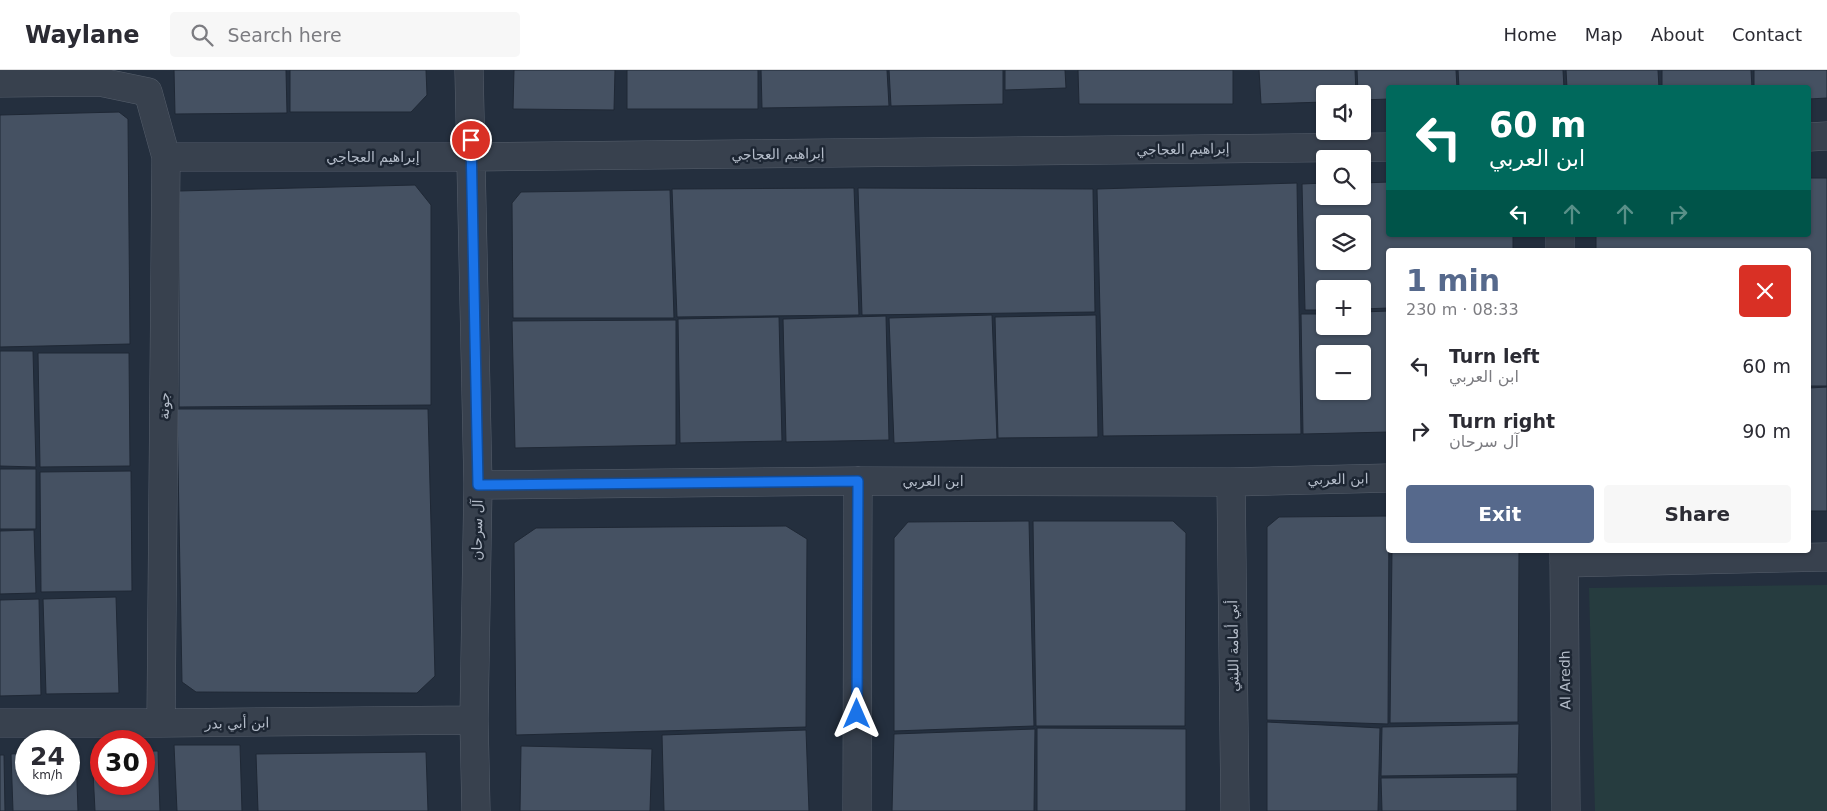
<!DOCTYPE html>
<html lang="en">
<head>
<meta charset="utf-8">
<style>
  body { margin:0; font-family:"DejaVu Sans",Cairo,sans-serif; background:#f7f7f7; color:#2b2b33; height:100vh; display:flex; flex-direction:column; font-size:19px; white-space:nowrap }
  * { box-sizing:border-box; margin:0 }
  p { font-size:16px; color:#7c7c81 }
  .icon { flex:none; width:28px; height:28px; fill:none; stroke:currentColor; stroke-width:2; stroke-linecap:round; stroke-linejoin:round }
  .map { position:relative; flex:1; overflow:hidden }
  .details { position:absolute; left:1386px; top:178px; width:425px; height:305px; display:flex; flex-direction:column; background:#fff; border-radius:5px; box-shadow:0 1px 4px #0004 }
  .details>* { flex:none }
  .banner { position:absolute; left:1386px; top:15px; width:425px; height:152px; border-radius:5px; box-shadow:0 1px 4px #0004; background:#00695c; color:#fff; overflow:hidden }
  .fabs { position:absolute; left:1316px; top:15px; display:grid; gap:10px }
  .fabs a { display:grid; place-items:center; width:55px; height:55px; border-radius:5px; background:#fff; box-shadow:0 1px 4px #0004; font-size:25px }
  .speed { position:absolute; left:15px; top:660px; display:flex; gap:10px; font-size:25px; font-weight:700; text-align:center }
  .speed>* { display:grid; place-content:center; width:65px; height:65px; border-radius:50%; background:#fff; box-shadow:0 1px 4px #0004; line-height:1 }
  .speed small { font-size:12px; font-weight:400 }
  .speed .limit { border:8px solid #d22; background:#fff; color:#111 }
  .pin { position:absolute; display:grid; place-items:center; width:42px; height:42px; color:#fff; margin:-21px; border:2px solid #fff; border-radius:50%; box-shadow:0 1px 5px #0007 }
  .me { position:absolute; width:55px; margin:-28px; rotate:0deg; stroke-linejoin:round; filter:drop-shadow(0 0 4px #0008) }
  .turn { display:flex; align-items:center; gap:18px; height:105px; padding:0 20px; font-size:22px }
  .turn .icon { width:65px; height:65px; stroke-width:2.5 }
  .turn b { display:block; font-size:35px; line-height:42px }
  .lanes { display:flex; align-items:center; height:48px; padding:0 20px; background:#0003; justify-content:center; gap:25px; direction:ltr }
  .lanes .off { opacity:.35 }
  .round { display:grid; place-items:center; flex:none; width:52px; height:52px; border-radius:5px; background:#f7f7f7 }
  .headline { display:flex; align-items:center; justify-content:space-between; height:85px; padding:0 20px }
  h1 { font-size:30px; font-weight:700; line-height:38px; color:#56698c }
  .primary-button { display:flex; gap:10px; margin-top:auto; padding:10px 20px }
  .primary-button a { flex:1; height:58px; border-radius:5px; background:#56698c; color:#fff; font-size:20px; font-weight:700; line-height:58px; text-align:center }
  .primary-button a+a { background:#f7f7f7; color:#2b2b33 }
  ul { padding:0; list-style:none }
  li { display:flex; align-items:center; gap:15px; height:65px; padding:0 20px }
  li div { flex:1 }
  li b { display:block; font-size:19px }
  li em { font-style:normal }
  header { display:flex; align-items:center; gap:30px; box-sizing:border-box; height:70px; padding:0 25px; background:#fff; border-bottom:1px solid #e1e1e2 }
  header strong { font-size:24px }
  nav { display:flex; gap:28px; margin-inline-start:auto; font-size:18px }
  .search { width:350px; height:45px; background:#f7f7f7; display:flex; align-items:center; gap:12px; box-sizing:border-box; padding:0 18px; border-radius:5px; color:#7c7c81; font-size:19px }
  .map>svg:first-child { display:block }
</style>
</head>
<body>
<header>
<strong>Waylane</strong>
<div class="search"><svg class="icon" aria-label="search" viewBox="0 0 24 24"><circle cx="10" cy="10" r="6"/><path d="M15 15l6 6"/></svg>Search here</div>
<nav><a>Home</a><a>Map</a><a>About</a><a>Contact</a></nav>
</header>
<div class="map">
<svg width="1827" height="741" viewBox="0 0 1827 741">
  <rect width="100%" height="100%" fill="#242f3e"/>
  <path fill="#263c3f" d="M1827,515V741H1595L1589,518Z"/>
  <path fill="#455162" stroke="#1f2835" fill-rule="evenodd" d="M174,0H286L287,43L175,44Z
    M290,0H426L427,25L411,42H290Z
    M514,0H615L614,40L513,39Z
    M627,0H758V39H627Z
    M761,0H887L889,36L762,38Z
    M889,0H1003V34L891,36Z
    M1005,0H1065L1066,18L1005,20Z
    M1078,0H1233V34H1079Z
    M1259,0H1355L1356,24H1325V32L1261,34Z
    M1357,0H1456L1457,18H1389V29L1362,30V24H1358Z
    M1458,0H1563L1564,18H1459Z
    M1566,0H1658L1659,18H1567Z
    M1662,0H1751L1752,18H1662Z
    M1754,0H1827V28L1809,29V18H1754Z
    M119,42L128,49L130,274L0,277V45Z
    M1809,108H1827V316H1809V180H1596V165H1809Z
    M1389,112V165H1513V180H1389V238L1362,239V219H1325V240H1305L1302,114L1325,113V126H1362V113ZM1325,154H1362V191H1325Z
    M1297,113L1301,364L1103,366L1097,119Z
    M415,115L431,135V335L179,337V121Z
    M854,118L859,245L677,247L672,119Z
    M858,118L1093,119L1095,242L862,245Z
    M670,120L674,248H513L512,133L521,122Z
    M1389,241V362L1303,364L1301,244H1325V256H1362V242ZM1325,284H1362V321H1325Z
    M992,245L997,369L894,373L889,248Z
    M1096,245L1098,367L998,368L995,247Z
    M886,246L889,370L786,372L783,249Z
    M779,247L782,371L680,373L678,249Z
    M676,250V375L515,378L512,251Z
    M0,281H33L36,397L0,396Z
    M38,283H129L130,396L40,397Z
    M1827,317V441H1809V318Z
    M177,339H428L435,606L417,623L196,622L182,612Z
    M0,399H36V459H0Z
    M131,401L132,521L41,522L40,402Z
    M1389,446L1388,654L1267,650V457L1279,447Z
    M1029,451L1034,656L894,661V468L908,452Z
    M1033,451H1173L1186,463L1185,656H1036Z
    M786,456L807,469L806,657L516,665L514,473L536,458Z
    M34,460L36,523L0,524V461Z
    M1392,480H1519L1518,652L1390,653Z
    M116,527L119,623L46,624L43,529Z
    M39,529L41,625L0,626V530Z
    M1267,652L1380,658L1378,741H1267Z
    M1519,654L1518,704L1381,706L1382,657Z
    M1037,658L1186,659V741H1037Z
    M1035,659L1034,741H892L894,664Z
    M806,660L809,741H664L662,665Z
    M174,675H240L242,741H177Z
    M521,676L652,679L650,741H520Z
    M144,681H158L160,741H95L92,682H101V714H144Z
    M69,682H76L78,741H13L11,684L26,683V714H69Z
    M426,682L428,741H258L256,684Z
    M0,685H4L5,741H0Z
    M1517,707V741H1382L1381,708Z"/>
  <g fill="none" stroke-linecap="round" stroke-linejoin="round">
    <g stroke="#565f6c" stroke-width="29">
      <path id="minor" d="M469,0L478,415L474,650L476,741
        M0,13L100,12L148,22L166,87L161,653
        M1809,67L1827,66
        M166,87H472L1389,77
        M1560,165V180
        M1231,412L1235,741
        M478,415L858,411L1231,412L1389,408
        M1564,480L1566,741
        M1564,493L1827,487
        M0,653H161L474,650
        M857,741L858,411"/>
    </g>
    <use href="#minor" stroke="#38414e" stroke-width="28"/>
  </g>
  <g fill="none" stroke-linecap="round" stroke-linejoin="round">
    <g stroke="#114b97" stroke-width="12">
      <path id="route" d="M471,70L478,415L858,411L857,644"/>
    </g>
    <use href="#route" stroke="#1a73e8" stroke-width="9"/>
  </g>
  <g text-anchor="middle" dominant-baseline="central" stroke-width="5" stroke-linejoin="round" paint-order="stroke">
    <g font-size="14" fill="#b4bcc9" stroke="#1d2633">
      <text transform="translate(1183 79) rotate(-1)">إبراهيم العجاجي</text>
      <text transform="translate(778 84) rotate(-1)">إبراهيم العجاجي</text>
      <text x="373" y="87">إبراهيم العجاجي</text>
      <text transform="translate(164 336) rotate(-89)">جونة</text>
      <text transform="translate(1338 409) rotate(-1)">ابن العربي</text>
      <text x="933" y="411">ابن العربي</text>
      <text transform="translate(477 460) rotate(-89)">آل سرحان</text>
      <text transform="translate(1233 576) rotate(-91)">أبي أمامة الليثي</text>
      <text transform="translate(1565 610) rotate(-91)">Al Aredh</text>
      <text transform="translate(237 653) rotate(-1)">ابن أبي بدر</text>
    </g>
  </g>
</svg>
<div class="fabs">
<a><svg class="icon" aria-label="sound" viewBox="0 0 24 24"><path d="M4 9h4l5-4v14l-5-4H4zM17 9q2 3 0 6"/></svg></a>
<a><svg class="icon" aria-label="search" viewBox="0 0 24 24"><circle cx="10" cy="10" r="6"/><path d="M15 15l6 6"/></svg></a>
<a><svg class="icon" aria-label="layers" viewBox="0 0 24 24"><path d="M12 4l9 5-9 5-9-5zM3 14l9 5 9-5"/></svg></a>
<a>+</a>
<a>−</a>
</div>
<div class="speed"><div>24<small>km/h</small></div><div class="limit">30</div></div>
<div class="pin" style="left:471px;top:70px;background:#d93025"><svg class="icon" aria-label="arrive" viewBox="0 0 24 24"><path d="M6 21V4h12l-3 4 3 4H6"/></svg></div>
<svg class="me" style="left:857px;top:644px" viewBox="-20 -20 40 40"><path d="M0-17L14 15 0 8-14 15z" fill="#1a73e8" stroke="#fff" stroke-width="4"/></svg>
<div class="banner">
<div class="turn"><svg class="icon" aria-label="left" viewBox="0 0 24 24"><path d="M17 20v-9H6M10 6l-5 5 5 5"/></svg><div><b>60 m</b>ابن العربي</div></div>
<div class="lanes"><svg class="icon" aria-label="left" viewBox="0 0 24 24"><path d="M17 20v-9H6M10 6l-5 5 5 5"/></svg><svg class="icon off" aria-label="ahead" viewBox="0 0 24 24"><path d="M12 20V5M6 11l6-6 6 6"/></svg><svg class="icon off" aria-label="ahead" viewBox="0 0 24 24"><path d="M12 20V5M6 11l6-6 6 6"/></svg><svg class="icon off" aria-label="right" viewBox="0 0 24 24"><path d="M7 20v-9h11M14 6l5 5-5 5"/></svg></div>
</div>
<section class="details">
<div class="headline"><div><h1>1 min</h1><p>230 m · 08:33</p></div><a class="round" style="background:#d93025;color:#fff"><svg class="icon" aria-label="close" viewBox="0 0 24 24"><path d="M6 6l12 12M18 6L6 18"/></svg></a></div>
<ul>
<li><svg class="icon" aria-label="left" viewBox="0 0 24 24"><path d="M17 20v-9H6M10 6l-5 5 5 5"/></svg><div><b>Turn left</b><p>ابن العربي</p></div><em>60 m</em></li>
<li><svg class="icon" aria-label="right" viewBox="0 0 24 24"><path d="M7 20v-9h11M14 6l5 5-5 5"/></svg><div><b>Turn right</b><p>آل سرحان</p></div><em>90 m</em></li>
</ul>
<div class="primary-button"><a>Exit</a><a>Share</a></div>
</section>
</div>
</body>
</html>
